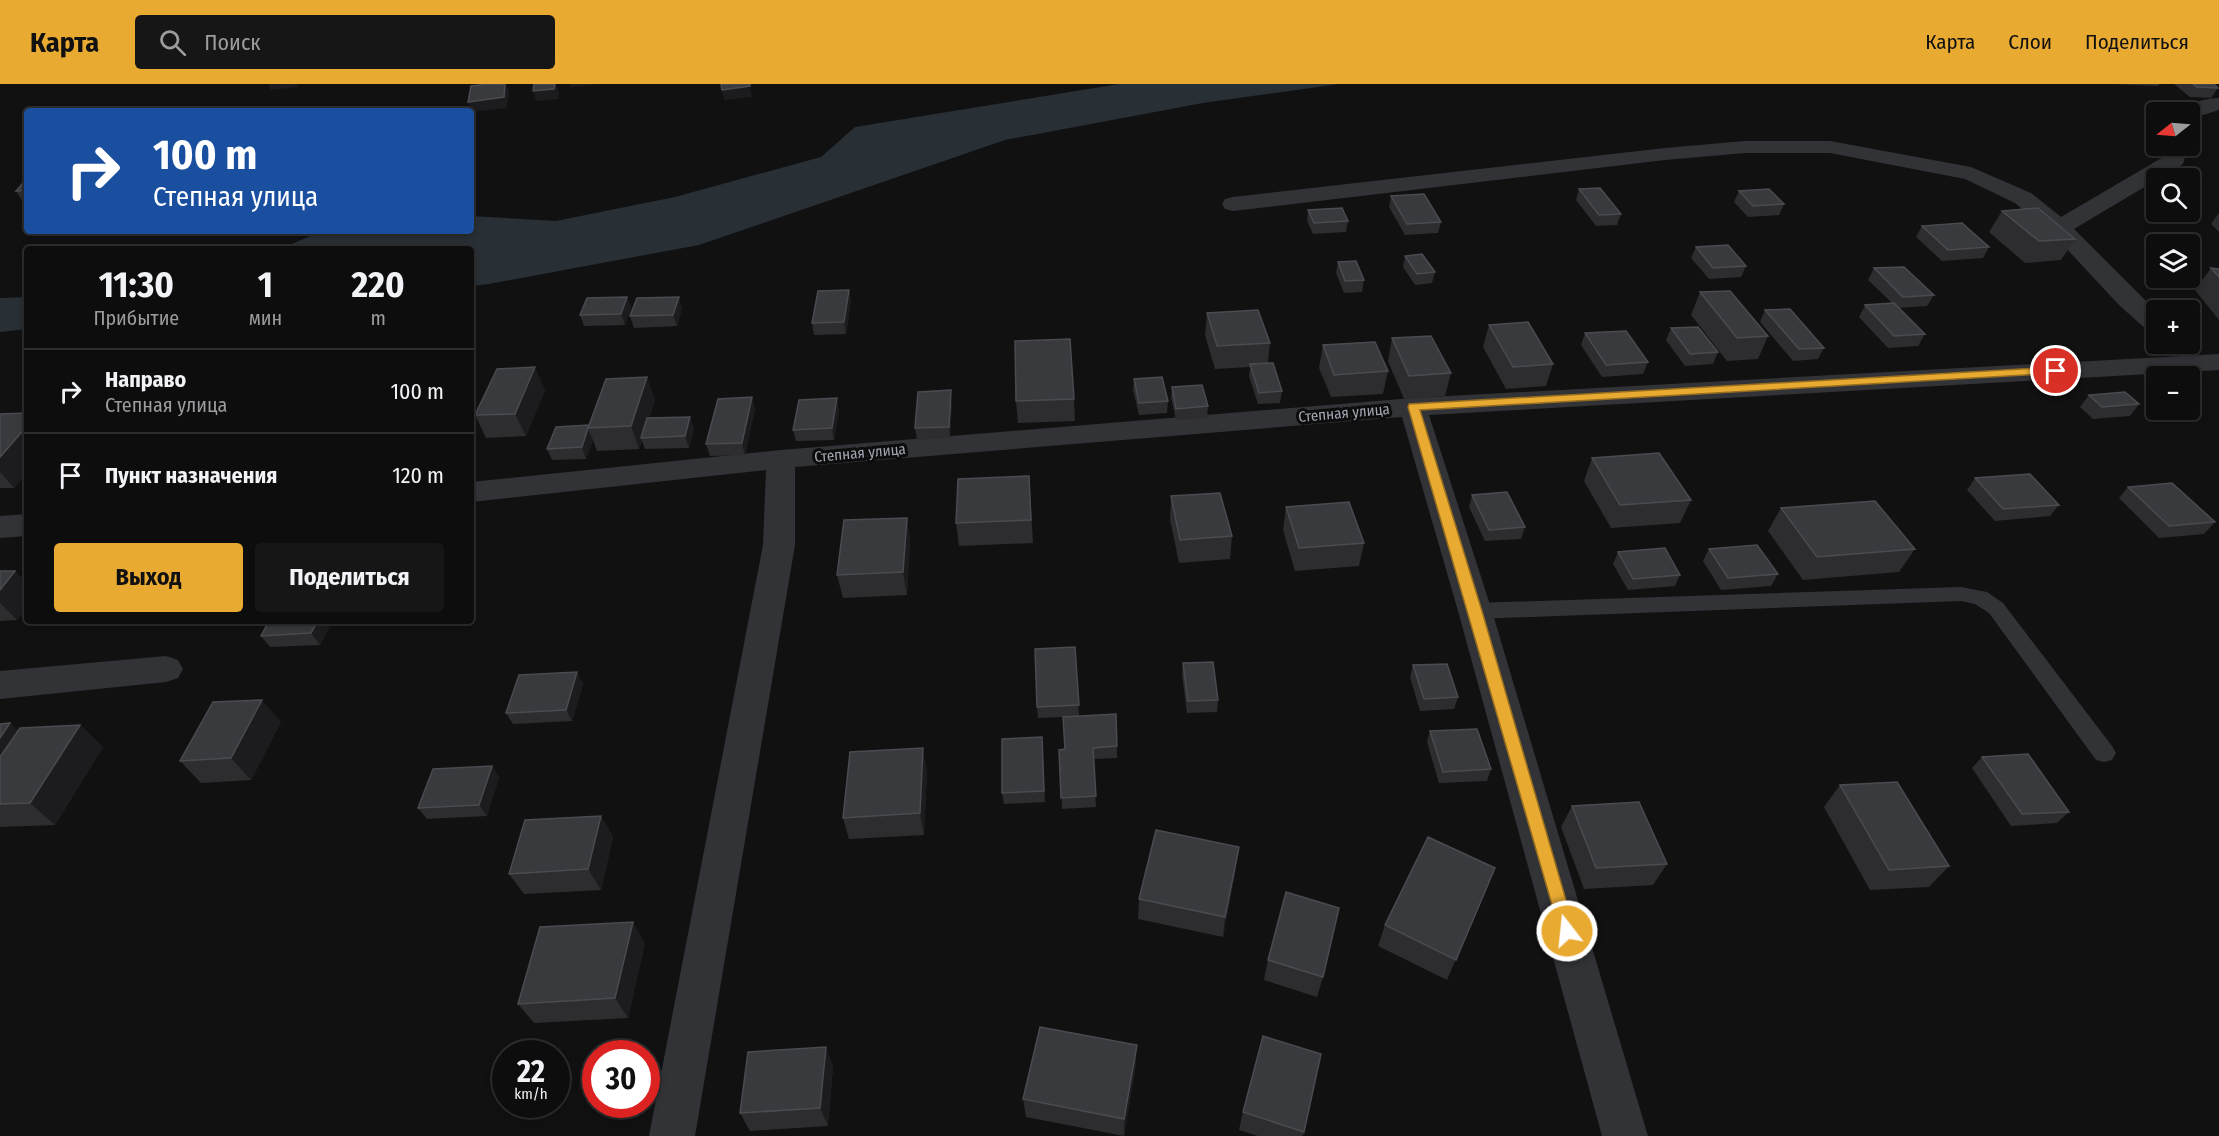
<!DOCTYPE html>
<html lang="ru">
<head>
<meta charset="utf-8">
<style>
  body { margin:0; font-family:"Fira Sans Condensed",sans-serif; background:#161617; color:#f1f3f6; height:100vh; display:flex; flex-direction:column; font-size:22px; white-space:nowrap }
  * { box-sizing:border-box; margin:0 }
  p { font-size:20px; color:#9a9c9e }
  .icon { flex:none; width:33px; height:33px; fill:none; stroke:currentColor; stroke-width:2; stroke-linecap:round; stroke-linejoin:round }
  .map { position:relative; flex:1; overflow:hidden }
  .drawer { position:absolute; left:24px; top:162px; width:450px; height:378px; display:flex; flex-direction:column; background:#0d0d0e; border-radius:6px; box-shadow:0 3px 9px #0003,0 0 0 2px #2d2d2e }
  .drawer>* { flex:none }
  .guide { position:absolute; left:24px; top:24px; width:450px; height:126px; border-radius:6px; box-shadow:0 3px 9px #0003,0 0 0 2px #2d2d2e; background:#1a4fa0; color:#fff; overflow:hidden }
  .needle { width:39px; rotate:253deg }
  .tools { position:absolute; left:2146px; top:18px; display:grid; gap:12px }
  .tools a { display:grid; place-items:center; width:54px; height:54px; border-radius:6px; background:#0d0d0e; box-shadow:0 3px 9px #0003,0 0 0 2px #2d2d2e; font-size:30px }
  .speed { position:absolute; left:492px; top:956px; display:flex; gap:12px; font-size:30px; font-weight:700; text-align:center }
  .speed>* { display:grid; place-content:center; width:78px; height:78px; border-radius:50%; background:#0d0d0e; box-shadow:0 3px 9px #0003,0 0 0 2px #2d2d2e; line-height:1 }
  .speed small { font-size:15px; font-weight:400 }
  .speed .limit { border:9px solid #d22; background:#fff; color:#111 }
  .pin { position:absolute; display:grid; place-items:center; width:51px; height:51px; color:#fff; margin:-26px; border:3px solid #fff; border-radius:50%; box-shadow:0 2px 6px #0007 }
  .me { position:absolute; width:66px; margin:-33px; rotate:344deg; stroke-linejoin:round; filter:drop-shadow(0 0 4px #0008) }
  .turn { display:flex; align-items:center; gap:21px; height:126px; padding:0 30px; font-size:27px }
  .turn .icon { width:78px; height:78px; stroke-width:2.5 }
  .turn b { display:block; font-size:42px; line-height:51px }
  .eta { display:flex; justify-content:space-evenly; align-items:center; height:102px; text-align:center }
  .eta b { font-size:36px; font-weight:700; line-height:42px }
  .cta { display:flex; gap:12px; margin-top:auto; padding:12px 30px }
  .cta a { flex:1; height:69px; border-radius:6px; background:#e9aa32; color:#111; font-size:24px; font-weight:700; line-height:69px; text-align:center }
  .cta a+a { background:#161617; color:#f1f3f6 }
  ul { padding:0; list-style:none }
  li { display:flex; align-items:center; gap:18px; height:84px; padding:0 30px; border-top:2px solid #2d2d2e }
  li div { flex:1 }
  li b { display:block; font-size:22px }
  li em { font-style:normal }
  header { display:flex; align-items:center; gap:36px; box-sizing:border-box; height:84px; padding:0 30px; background:#e9aa32; color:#111 }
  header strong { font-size:28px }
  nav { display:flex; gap:33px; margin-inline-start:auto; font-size:21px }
  .search { width:420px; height:54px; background:#161617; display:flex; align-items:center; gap:15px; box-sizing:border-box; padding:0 21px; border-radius:6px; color:#9a9c9e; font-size:22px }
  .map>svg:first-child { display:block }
</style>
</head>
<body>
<header>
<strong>Карта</strong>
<div class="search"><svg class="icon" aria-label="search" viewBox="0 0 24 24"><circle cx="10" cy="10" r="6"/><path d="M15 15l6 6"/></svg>Поиск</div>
<nav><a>Карта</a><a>Слои</a><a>Поделиться</a></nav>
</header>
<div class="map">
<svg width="2219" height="1052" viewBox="0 0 2219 1052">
  <rect width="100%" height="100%" fill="#111112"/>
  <path fill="#282f35" d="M1119,0H1339L1203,19L1005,56L699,161L489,200L471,202V165H280L322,147H471V132L556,137L675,113L821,73L855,43Z
    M27,213V245L0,248V214Z"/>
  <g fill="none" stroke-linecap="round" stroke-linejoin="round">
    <path fill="#323337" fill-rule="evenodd" d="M1961,503L1987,508L2003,519L2112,662L2116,669L2112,676L2104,678L2096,676L1989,529L1975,520L1961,517L1475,535L1468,532L1464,527L1468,522L1475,519Z"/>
    <path fill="#323337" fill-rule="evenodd" d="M2219,14V26L2190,35V28H2180C2188,19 2207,14 2219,14Z
      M1745,57H1830L1971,83L2031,109L2061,133L2165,72L2168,62H2188L2183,80L2074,145L2157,228V250L2148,247L2118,220L2052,149L2015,119L1965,95L1830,69H1745L1665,76L1233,127L1225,125L1222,120L1225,115L1233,113L1665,64Z
      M2219,270V286L1429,331L1492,527L1648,1052H1602L1458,527L1402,333L795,383V461L695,1052H649L763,461L766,386L471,418V398L781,366L1413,314Z
      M27,430V452L0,454V432Z
      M166,572L178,576L183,585L178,594L166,598L0,615V587Z"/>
  </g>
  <path fill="#2d2d30" d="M2111,0H2160L2158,2Z
    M2174,0H2214L2218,4L2211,14L2190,13Z
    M27,94V117L23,118L16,107Z
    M1579,105L1621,130L1617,141L1596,142L1576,116Z
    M1739,107L1784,120L1779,131L1748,133L1734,118Z
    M1391,112L1441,138L1438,149L1405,151L1389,123Z
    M1308,126L1348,137L1346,148L1313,150L1307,137Z
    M2002,127L2075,155L2061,176L2025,179L1989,148Z
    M2219,129V148L2211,140Z
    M1922,142L1989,163L1983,174L1942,177L1916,153Z
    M1696,163L1746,182L1741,193L1709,195L1691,174Z
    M1405,172L1435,188L1432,199L1415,201L1403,183Z
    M1338,178L1364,196L1362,208L1344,209L1336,189Z
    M1874,184L1934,211L1927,222L1899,224L1925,250L1918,262L1888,264L1859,233L1865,221L1892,219L1868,196Z
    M2211,184L2219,185V236L2195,206Z
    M849,206L851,217L846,250L814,251L812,239Z
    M1700,208L1768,252L1758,275L1727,277L1691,231Z
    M627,213L631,224L625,241L584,242L580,231Z
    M682,224L677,242L634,244L630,232Z
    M1765,226L1824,264L1818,275L1793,277L1760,238Z
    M1207,229L1270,259L1268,279L1282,307L1280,319L1258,320L1249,292L1250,283L1215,285L1205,251Z
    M1489,241L1553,280L1546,302L1506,305L1483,263Z
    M1671,244L1718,268L1713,280L1685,282L1666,256Z
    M1585,249L1648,278L1643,290L1602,293L1581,261Z
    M1392,254L1451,289L1445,312L1404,315L1388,277Z
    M1323,261L1388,287L1383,310L1331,313L1319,284Z
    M1134,295L1168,317L1167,329L1139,331L1133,306Z
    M1172,303L1208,322L1207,334L1176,336L1171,314Z
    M545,306L526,352L486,354L475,331Z
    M2089,311L2139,320L2130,332L2093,335L2080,323Z
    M752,313L755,325L745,371L710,372L706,360Z
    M1074,315L1075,337L1018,339L1016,317Z
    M655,316L649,334L694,344L689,364L645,365L642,357L639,365L597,367L593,356L586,375L552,376L547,365L589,341Z
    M952,318L950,354L917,356L915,344Z
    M839,326L834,356L796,357L793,346Z
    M27,329V388L14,404H0V330Z
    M1592,374L1691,416L1680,439L1611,444L1584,397Z
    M1029,392L1033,459L959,462L956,439Z
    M1975,394L2059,421L2050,432L1995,437L1967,406Z
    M2128,403L2215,438L2204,450L2159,454L2119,414Z
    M1472,411L1525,443L1521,455L1485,457L1469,423Z
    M1171,412L1232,452L1230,475L1179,479L1170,435Z
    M1286,423L1364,459L1359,482L1295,487L1283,446Z
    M1781,424L1915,465L1899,488L1803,496L1768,447Z
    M907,434L910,457L907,511L843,514L837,491Z
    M1709,465L1778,490L1771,502L1721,506L1703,477Z
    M1618,468L1680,491L1675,502L1628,506L1613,480Z
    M0,487H15L27,500V522L17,536L0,537Z
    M332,537L320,561L270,563L261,552Z
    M1075,563L1079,632L1117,662V674L1093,675L1096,723L1062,725L1059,666L1065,665L1063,633L1038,634L1037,623Z
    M1183,579L1218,616L1217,628L1187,629L1182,591Z
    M1413,581L1458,613L1454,625L1420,627L1410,593Z
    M583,600L572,637L513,640L506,629Z
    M281,638L251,696L201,699L180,677Z
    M0,640L18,647L80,641L103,663L55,741L0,743Z
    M1430,647L1491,685L1487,697L1439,699L1427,658Z
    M1042,653L1045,718L1004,720L1002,709Z
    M1982,673L2069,728L2057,739L2011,742L1972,684Z
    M492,682L499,693L487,732L427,735L418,724Z
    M927,686L924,751L849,755L843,734Z
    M1840,701L1949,782L1929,803L1870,806L1824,723Z
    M1572,722L1667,780L1653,801L1584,805L1561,743Z
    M601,732L613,753L601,806L524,810L509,790Z
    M1236,784L1223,853L1138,835L1139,815Z
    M1495,784L1447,896L1378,862L1385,841Z
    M645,859L628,934L534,939L518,920Z
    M1268,876L1323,893L1317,913L1264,896Z
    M1136,980L1124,1052L1026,1033L1023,1015Z
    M833,982L828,1042L750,1047L740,1029Z
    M1243,1028L1304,1048L1303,1052H1258L1239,1046Z"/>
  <path fill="#1c1c1e" d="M268,0H298L297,3L271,6Z
    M505,0H506L509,8L507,24L472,28L468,18Z
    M556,0L559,8L558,15L536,17L533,7Z
    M570,0H600L571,3Z
    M750,2L752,13L724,16L722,6Z
    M849,206L851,217L846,250L844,238Z
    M627,213L631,224L625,241L621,230Z
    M679,213L682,224L677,242L673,231Z
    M535,283L545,306L526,352L515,330Z
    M647,293L655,316L643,354H641L642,357L639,365L631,342Z
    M951,306L952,318L950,354L949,343Z
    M752,313L755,325L745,371L742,359Z
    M837,314L839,326L834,356L832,344Z
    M690,333L694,344L689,364L685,352Z
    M27,342V388L14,404L0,388V373Z
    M588,345L593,356L586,375L582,363Z
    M907,434L910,457L907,511L903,488Z
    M15,487L27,500V522L17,536L0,519V506Z
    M318,537H332L320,561L311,549Z
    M577,588L583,600L572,637L566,626Z
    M262,616L281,638L251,696L231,674Z
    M10,639L35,662L0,708V654Z
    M80,641L103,663L55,741L30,719Z
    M923,664L927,686L924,751L920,729Z
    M492,682L499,693L487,732L479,721Z
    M601,732L613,753L601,806L588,785Z
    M1239,763L1236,784L1223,853L1225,833Z
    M633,838L645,859L628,934L615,914Z
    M1137,961L1136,980L1124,1052V1035Z
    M826,963L833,982L828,1042L820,1024Z"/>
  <path fill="#393a3e" stroke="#4a4b50" stroke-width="1.5" d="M487,0H505L504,13L468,18L471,2Z
    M534,0H555L554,5L533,7Z
    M721,0H750V2L722,6Z
    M2193,0H2214L2218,4L2197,3Z
    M27,94V106L16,107Z
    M1600,104L1621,130L1599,131L1579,105Z
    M1769,105L1784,120L1753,122L1739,107Z
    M1424,110L1441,138L1407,140L1391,112Z
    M1342,124L1348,137L1314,139L1308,126Z
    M2038,124L2075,155L2039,157L2002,127Z
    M1962,139L1989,163L1948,166L1922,142Z
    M1728,161L1746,182L1713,184L1696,163Z
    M1422,170L1435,188L1417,190L1405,172Z
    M1356,177L1364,196L1345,197L1338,178Z
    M1904,183L1934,211L1903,213L1874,184Z
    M2211,184L2219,185V193Z
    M849,206L844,238L812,239L818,207Z
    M1730,207L1768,252L1737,254L1700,208Z
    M627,213L621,230L580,231L587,214Z
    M679,213L673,231L630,232L637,214Z
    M1894,219L1925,250L1894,252L1865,221Z
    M1790,225L1824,264L1799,265L1765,226Z
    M1258,226L1270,259L1217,262L1207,229Z
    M1528,238L1553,280L1513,283L1489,241Z
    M1698,243L1718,268L1690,270L1671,244Z
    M1626,247L1648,278L1606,281L1585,249Z
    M1431,252L1451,289L1409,292L1392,254Z
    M1070,255L1074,315L1016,317L1015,257Z
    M1375,258L1388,287L1334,291L1323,261Z
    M1273,279L1282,307L1259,309L1250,280Z
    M535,283L515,330L475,331L497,285Z
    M647,293L631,342L588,344L606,295Z
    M1162,293L1168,317L1139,319L1134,295Z
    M1202,301L1208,322L1176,325L1172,303Z
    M951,306L949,343L915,344L918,308Z
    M2125,308L2139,320L2102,323L2089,311Z
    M752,313L742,359L706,360L718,315Z
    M837,314L832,344L793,346L799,316Z
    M27,329V342L0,373V330Z
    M690,333L685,352L641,354L647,334Z
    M589,341L582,363L547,365L556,343Z
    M1659,369L1691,416L1620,421L1592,374Z
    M2030,390L2059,421L2003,425L1975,394Z
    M1029,392L1031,436L956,439L958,395Z
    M2172,399L2215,438L2169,442L2128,403Z
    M1507,408L1525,443L1489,446L1472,411Z
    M1220,409L1232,452L1180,456L1171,412Z
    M1875,417L1915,465L1817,473L1781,424Z
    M1349,418L1364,459L1299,464L1286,423Z
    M907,434L903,488L837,491L844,436Z
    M1757,461L1778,490L1728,494L1709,465Z
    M1665,464L1680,491L1633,495L1618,468Z
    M0,487H15L0,506Z
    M269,537H318L311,549L261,552Z
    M1075,563L1079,621L1037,623L1035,565Z
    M1213,578L1218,616L1188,617L1183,579Z
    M1447,580L1458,613L1424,615L1413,581Z
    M577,588L566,626L506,629L519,591Z
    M262,616L231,674L180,677L213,618Z
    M1116,630L1117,662L1093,664L1096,712L1061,714L1059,666L1065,665L1063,633Z
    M10,639L0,654V640Z
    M80,641L30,719L0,720V673L20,644Z
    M1477,645L1491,685L1443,688L1430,647Z
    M1042,653L1044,707L1002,709V655Z
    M923,664L920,729L843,734L850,668Z
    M2028,670L2069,728L2022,730L1982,673Z
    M492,682L479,721L418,724L433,685Z
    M1897,698L1949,782L1889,786L1840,701Z
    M1639,718L1667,780L1596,784L1572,722Z
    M601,732L588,785L509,790L525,736Z
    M1156,746L1239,763L1225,833L1139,815Z
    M1428,753L1495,784L1456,876L1385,841Z
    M1286,808L1339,824L1323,893L1268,876Z
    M633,838L615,914L518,920L540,843Z
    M1040,943L1137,961L1124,1035L1023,1015Z
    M1263,952L1321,970L1304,1048L1243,1028Z
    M826,963L820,1024L740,1029L748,968Z"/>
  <path fill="#e9aa32" stroke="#976e20" stroke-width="1.5" d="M2056,283L2060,284V289L1420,326L1482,527L1575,847L1573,852L1567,854L1561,852L1408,323L1409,320Z"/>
  <g text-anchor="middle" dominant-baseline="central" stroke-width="6" stroke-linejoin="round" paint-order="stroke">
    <g font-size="15" fill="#a2a7b2" stroke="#0c0c0d">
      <text transform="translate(1344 329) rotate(-5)">Степная улица</text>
      <text transform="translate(860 369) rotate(-5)">Степная улица</text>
    </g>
  </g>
</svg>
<div class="tools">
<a><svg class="needle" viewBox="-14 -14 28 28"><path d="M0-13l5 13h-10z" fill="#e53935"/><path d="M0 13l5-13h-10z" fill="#9a9c9e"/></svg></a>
<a><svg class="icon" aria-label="search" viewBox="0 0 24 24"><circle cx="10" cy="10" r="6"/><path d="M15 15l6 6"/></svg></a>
<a><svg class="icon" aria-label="layers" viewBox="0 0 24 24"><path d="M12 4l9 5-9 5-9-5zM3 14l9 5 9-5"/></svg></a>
<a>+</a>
<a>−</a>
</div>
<div class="speed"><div>22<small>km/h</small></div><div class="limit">30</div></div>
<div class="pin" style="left:2056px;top:287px;background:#d93025"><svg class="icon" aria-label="arrive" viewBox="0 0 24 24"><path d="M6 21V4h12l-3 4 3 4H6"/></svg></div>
<svg class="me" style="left:1567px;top:847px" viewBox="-20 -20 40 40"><circle r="17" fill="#e9aa32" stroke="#fff" stroke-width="3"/><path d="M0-11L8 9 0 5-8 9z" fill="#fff"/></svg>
<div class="guide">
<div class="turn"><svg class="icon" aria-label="right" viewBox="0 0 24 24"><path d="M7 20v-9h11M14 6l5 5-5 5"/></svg><div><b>100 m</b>Степная улица</div></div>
</div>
<section class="drawer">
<div class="eta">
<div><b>11:30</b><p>Прибытие</p></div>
<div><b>1</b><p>мин</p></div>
<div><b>220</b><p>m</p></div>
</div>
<ul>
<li><svg class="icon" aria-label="right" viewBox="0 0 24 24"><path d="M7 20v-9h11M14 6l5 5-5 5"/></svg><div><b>Направо</b><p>Степная улица</p></div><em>100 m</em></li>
<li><svg class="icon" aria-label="arrive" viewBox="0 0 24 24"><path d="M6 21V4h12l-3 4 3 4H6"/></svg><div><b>Пункт назначения</b></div><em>120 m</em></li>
</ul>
<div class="cta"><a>Выход</a><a>Поделиться</a></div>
</section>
</div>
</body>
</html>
